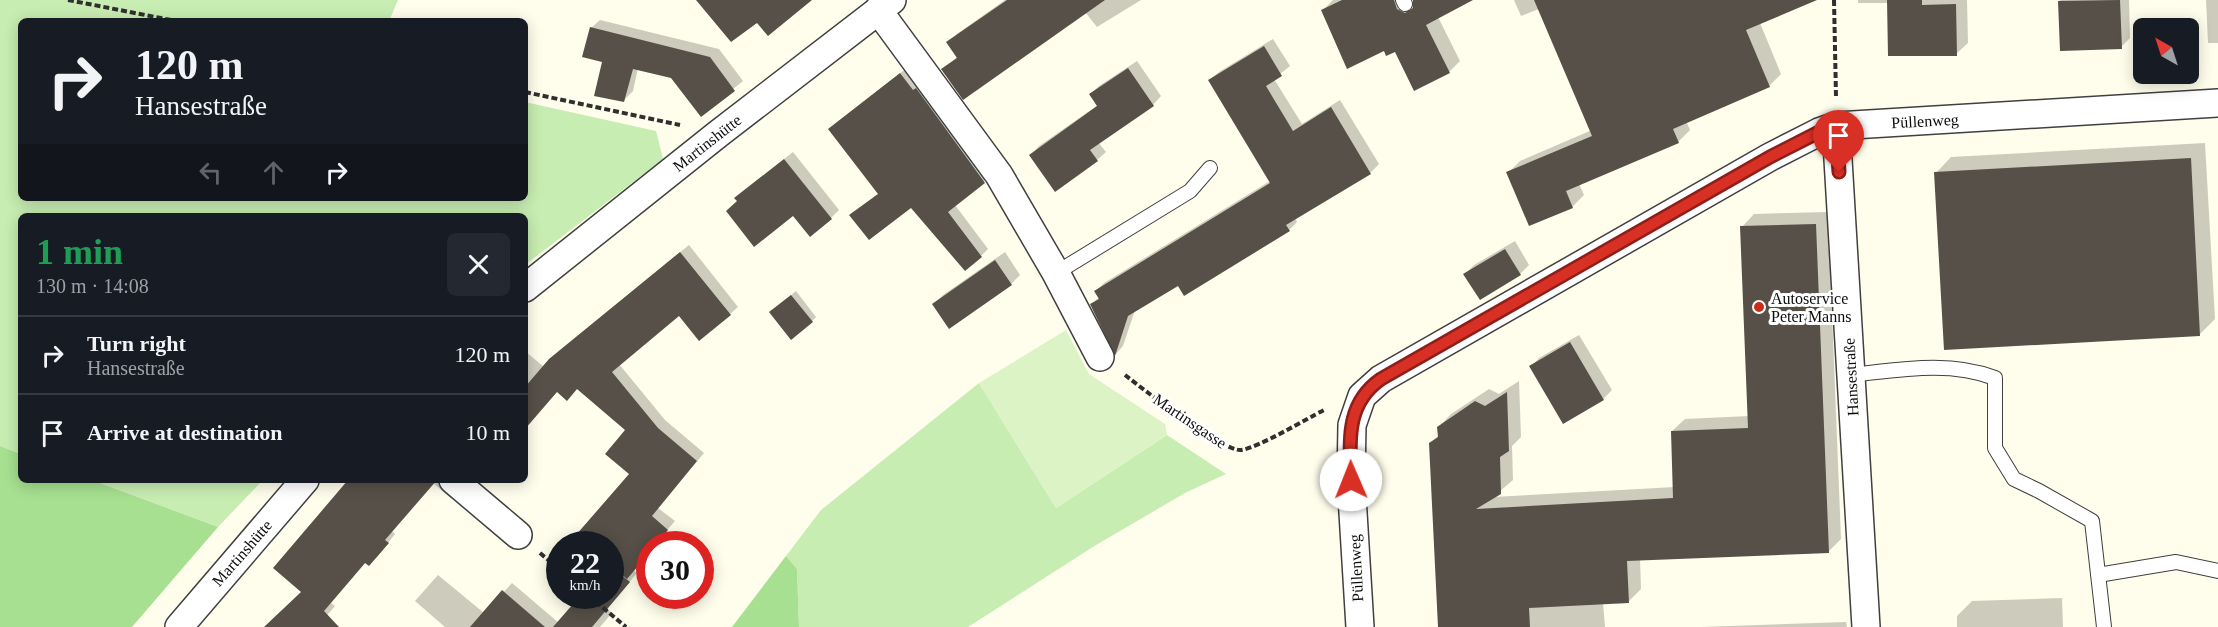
<!DOCTYPE html>
<html lang="en">
<head>
<meta charset="utf-8">
<style>
  body { margin:0; font-family:Georgia,serif; background:#242831; color:#f1f3f6; height:100vh; display:flex; flex-direction:column; font-size:22px; white-space:nowrap }
  * { box-sizing:border-box; margin:0 }
  p { font-size:20px; color:#9ea1a6 }
  .icon { flex:none; width:33px; height:33px; fill:none; stroke:currentColor; stroke-width:2; stroke-linecap:round; stroke-linejoin:round }
  .map { position:relative; flex:1; overflow:hidden }
  .drawer { position:absolute; left:18px; top:213px; width:510px; height:270px; display:flex; flex-direction:column; background:#171b24; border-radius:9px; box-shadow:0 3px 15px #0003 }
  .drawer>* { flex:none }
  .hud { position:absolute; left:18px; top:18px; width:510px; height:183px; border-radius:9px; box-shadow:0 3px 15px #0003; background:#171b24; color:#f1f3f6; overflow:hidden }
  .needle { width:39px; rotate:321deg }
  .buttons { position:absolute; left:2133px; top:18px; display:grid; gap:12px }
  .buttons a { display:grid; place-items:center; width:66px; height:66px; border-radius:9px; background:#171b24; box-shadow:0 3px 15px #0003; font-size:30px }
  .speed { position:absolute; left:546px; top:531px; display:flex; gap:12px; font-size:30px; font-weight:700; text-align:center }
  .speed>* { display:grid; place-content:center; width:78px; height:78px; border-radius:50%; background:#171b24; box-shadow:0 3px 15px #0003; line-height:1 }
  .speed small { font-size:15px; font-weight:400 }
  .speed .limit { border:9px solid #d22; background:#fff; color:#111 }
  .pin { position:absolute; display:grid; place-items:center; width:51px; height:51px; color:#fff; margin:-62px -26px; border-radius:50% 50% 50% 0; rotate:-45deg; box-shadow:0 0 6px #0007 }
  .pin .icon { rotate:45deg }
  .me { position:absolute; width:66px; margin:-33px; rotate:359deg; stroke-linejoin:round; filter:drop-shadow(0 0 4px #0008) }
  .turn { display:flex; align-items:center; gap:21px; height:126px; padding:0 18px; font-size:27px }
  .turn .icon { width:78px; height:78px; stroke-width:2.5 }
  .turn b { display:block; font-size:42px; line-height:51px }
  .lanes { display:flex; align-items:center; height:57px; padding:0 18px; background:#0003; justify-content:center; gap:30px; direction:ltr }
  .lanes .off { opacity:.35 }
  .round { display:grid; place-items:center; flex:none; width:63px; height:63px; border-radius:9px; background:#242831 }
  .headline { display:flex; align-items:center; justify-content:space-between; height:102px; padding:0 18px }
  h1 { font-size:36px; font-weight:600; line-height:45px; color:#1e9e55 }
  ul { padding:0; list-style:none }
  li { display:flex; align-items:center; gap:18px; height:78px; padding:0 18px; border-top:2px solid #363941 }
  li div { flex:1 }
  li b { display:block; font-size:22px }
  li em { font-style:normal }
  .map>svg:first-child { display:block }
</style>
</head>
<body>
<div class="map">
<svg width="2218" height="627" viewBox="0 0 2218 627">
  <rect width="100%" height="100%" fill="#fffeec"/>
  <path fill="#c7edb2" d="M0,0H398L389,21H21V198H525V102L656,131L663,159L525,265V216H21V454L0,446Z
    M979,383L1056,508L1167,435L1226,474L1185,493L1096,545L968,627H799L797,569L786,556L821,510Z
    M92,480H263L218,527Z"/>
  <path fill="#a6e090" d="M0,446L21,454V480H92L218,527L132,627H0Z
    M786,556L797,569L799,627H732Z"/>
  <path fill="#dcf4c5" d="M1066,330L1089,374L1165,424L1167,435L1056,508L979,383Z"/>
  <path fill="#0003" d="M1005,0H1141L1097,27L1085,12L943,70L958,56L948,43L957,34Z
    M1333,0H1410L1416,3L1415,0H1469L1438,17L1460,61L1449,72L1395,50L1385,49L1323,10Z
    M1514,0H1814L1760,23L1781,74L1769,86L1686,121L1690,130L1678,142L1579,184L1584,195L1572,207L1508,173L1520,161L1592,130L1539,9L1521,16Z
    M1858,0H1967L1968,43L1956,54L1889,3H1858Z
    M2061,0H2129L2130,38L2121,47L2059,1Z
    M2206,0H2218V43H2208Z
    M600,20L719,49L743,81L701,115L672,76L638,68L633,91L624,100L604,61L591,28Z
    M1273,39L1290,66L1274,79L1302,124L1340,100L1379,164L1370,173L1295,218L1297,222L1289,230L1179,284L1135,310L1123,346L1116,354L1092,304L1099,297L1096,291L1104,283L1270,181L1210,80L1219,72Z
    M1137,61L1161,96L1153,105L1098,142L1106,152L1097,160L1031,155L1039,146L1098,105L1091,94L1099,86Z
    M908,67L992,174L955,205L988,249L981,256L911,206L851,215L879,193L830,129Z
    M2205,143L2215,319L2199,335L1936,173L1951,157Z
    M793,152L839,210L831,218L793,214L738,201L745,190Z
    M1828,212L1841,539L1828,552L1640,559L1641,589L1629,601L1603,603L1605,627H1440L1430,444L1439,435V427L1451,414L1489,389L1499,394L1519,381L1521,437L1512,446L1513,480L1493,497L1675,487L1672,431L1685,419L1749,416L1742,227L1754,214Z
    M1515,241L1529,265L1520,274H1465L1474,265Z
    M689,245L738,307L730,314H679L619,364L665,420L704,453L658,508L675,521L655,544H650L633,570L637,573L607,609L612,613L600,627H445L415,601L438,575L484,613L512,583L559,623L581,596H610V544H589L578,535L631,473L627,430L578,388L557,391L525,415V351L544,367L559,351Z
    M1005,252L1020,275L1011,284L934,304L943,295Z
    M796,291L816,317L812,321L775,308Z
    M1579,335L1612,390L1603,399L1531,367L1539,358Z
    M351,480H442L456,495L452,499L433,483L392,531L395,534L377,557L366,562L331,603L335,606L317,627H266L303,592Z
    M2062,598L2063,627H1957V616L1972,601Z
    M1846,622L1847,627H1701Z"/>
  <path fill="#565048" d="M696,0H812L768,36L757,23L731,42Z
    M1007,0H1105L963,100L941,69L957,58L946,42Z
    M1342,0H1394L1397,9L1405,13L1413,8V0H1473L1426,25L1450,73L1414,91L1395,52L1386,56L1384,51L1347,69L1321,10Z
    M1534,0H1817L1746,30L1770,87L1673,129L1679,143L1566,191L1573,208L1529,226L1506,172L1592,136Z
    M1887,0H1922V5L1956,4L1957,56H1888Z
    M2120,0L2122,49L2060,51L2058,1Z
    M590,27L710,57L735,91L701,117L671,78L633,69L624,102L594,96L602,62L582,57Z
    M1264,46L1282,76L1266,86L1293,131L1331,107L1371,174L1286,225L1290,231L1184,296L1178,286L1128,316L1115,356L1090,304L1099,299L1094,291L1270,183L1208,80Z
    M1128,68L1154,106L1090,150L1098,161L1055,192L1029,155L1097,106L1089,94Z
    M900,73L913,90L916,88L985,183L948,212L982,257L965,271L911,208L869,240L849,215L878,194L828,129Z
    M2191,158L2200,336L1944,350L1934,172Z
    M784,159L832,219L810,237L793,216L754,247L726,211L737,201L734,198Z
    M1816,224L1829,553L1627,561L1629,603L1529,608L1530,627H1438L1429,443L1438,437L1437,427L1475,401L1485,406L1507,392L1509,451L1500,457L1501,494L1476,509L1673,498L1671,431L1748,428L1740,226Z
    M1505,249L1521,275L1480,300L1463,274Z
    M680,252L731,315L699,341L679,316L612,372L658,428L697,461L652,516L668,530L656,544H650V552L627,579L610,565V544H586L576,535L629,474L605,454L625,430L577,389L567,401L557,392L525,429V387L549,359Z
    M995,260L1012,285L949,329L932,304Z
    M791,295L813,322L791,340L769,312Z
    M1570,342L1604,400L1563,424L1529,366Z
    M348,480H437L385,540L389,543L369,566L365,563L324,611L339,627H264L301,592L273,568Z
    M610,566L630,582L592,627H553L580,596H610Z
    M502,590L545,627H470Z"/>
  <g fill="none" stroke-linecap="round" stroke-linejoin="round">
    <g stroke="#404040" stroke-width="16">
      <path id="lane" d="M1403,0L1405,4
        M1056,273L1190,191L1210,168
        M1851,375C1898,370 1949,360 1995,378V448L2014,479L2039,491L2092,521L2104,627
        M2098,575L2176,562L2218,571"/>
    </g>
    <g stroke="#404040" stroke-width="30">
      <path id="street" d="M878,10L999,175L1056,273L1100,357
        M1836,126L1866,627
        M525,288L718,134L892,0
        M453,480L518,535
        M179,627L305,480
        M1360,627L1351,480L1352,425L1362,396L1381,379L1770,157L1819,132L1836,126L2218,103"/>
    </g>
    <path stroke="#2f2f2f" stroke-width="4" stroke-dasharray="6 3" stroke-linecap="butt" d="M68,0L176,21
      M1834,0L1836,96
      M525,92L680,125
      M1125,375C1143,389 1223,452 1241,450C1258,448 1306,419 1324,410
      M540,553L560,570
      M589,596L626,627"/>
    <use href="#lane" stroke="#fff" stroke-width="14"/>
    <use href="#street" stroke="#fff" stroke-width="27"/>
  </g>
  <g fill="none" stroke-linecap="round" stroke-linejoin="round">
    <g stroke="#8d1f18" stroke-width="15">
      <path id="route" d="M1351,480C1350,441 1345,404 1381,379L1770,157L1819,132L1836,126L1839,172"/>
    </g>
    <use href="#route" stroke="#d93025" stroke-width="10"/>
  </g>
  <circle fill="#ca2d17" stroke="#fff" stroke-width="2" cx="1759" cy="307" r="6"/>
  <g text-anchor="middle" dominant-baseline="central" stroke-width="6" stroke-linejoin="round" paint-order="stroke">
    <g font-size="16" fill="#0d0d0d" stroke="#fff">
      <text transform="translate(1925 121) rotate(-3)">Püllenweg</text>
      <text transform="translate(707 143) rotate(-38)">Martinshütte</text>
      <text transform="translate(1851 377) rotate(-93)">Hansestraße</text>
      <text transform="translate(1190 421) rotate(34)">Martinsgasse</text>
      <text transform="translate(242 553) rotate(-49)">Martinshütte</text>
      <text transform="translate(1356 568) rotate(-93)">Püllenweg</text>
    </g>
    <g font-size="16" fill="#0d0d0d" stroke="#fff" text-anchor="start">
      <text x="1771" y="298">Autoservice<tspan x="1771" dy="18">Peter Manns</tspan></text>
    </g>
  </g>
</svg>
<div class="buttons">
<a><svg class="needle" viewBox="-14 -14 28 28"><path d="M0-13l5 13h-10z" fill="#e53935"/><path d="M0 13l5-13h-10z" fill="#9ea1a6"/></svg></a>
</div>
<div class="speed"><div>22<small>km/h</small></div><div class="limit">30</div></div>
<div class="pin" style="left:1839px;top:172px;background:#d93025"><svg class="icon" aria-label="arrive" viewBox="0 0 24 24"><path d="M6 21V4h12l-3 4 3 4H6"/></svg></div>
<svg class="me" style="left:1351px;top:480px" viewBox="-20 -20 40 40"><circle r="19" fill="#fff"/><path d="M0-13L10 11 0 6-10 11z" fill="#d93025"/></svg>
<div class="hud">
<div class="turn"><svg class="icon" aria-label="right" viewBox="0 0 24 24"><path d="M7 20v-9h11M14 6l5 5-5 5"/></svg><div><b>120 m</b>Hansestraße</div></div>
<div class="lanes"><svg class="icon off" aria-label="left" viewBox="0 0 24 24"><path d="M17 20v-9H6M10 6l-5 5 5 5"/></svg><svg class="icon off" aria-label="ahead" viewBox="0 0 24 24"><path d="M12 20V5M6 11l6-6 6 6"/></svg><svg class="icon" aria-label="right" viewBox="0 0 24 24"><path d="M7 20v-9h11M14 6l5 5-5 5"/></svg></div>
</div>
<section class="drawer">
<div class="headline"><div><h1>1 min</h1><p>130 m · 14:08</p></div><a class="round"><svg class="icon" aria-label="close" viewBox="0 0 24 24"><path d="M6 6l12 12M18 6L6 18"/></svg></a></div>
<ul>
<li><svg class="icon" aria-label="right" viewBox="0 0 24 24"><path d="M7 20v-9h11M14 6l5 5-5 5"/></svg><div><b>Turn right</b><p>Hansestraße</p></div><em>120 m</em></li>
<li><svg class="icon" aria-label="arrive" viewBox="0 0 24 24"><path d="M6 21V4h12l-3 4 3 4H6"/></svg><div><b>Arrive at destination</b></div><em>10 m</em></li>
</ul>
</section>
</div>
</body>
</html>
